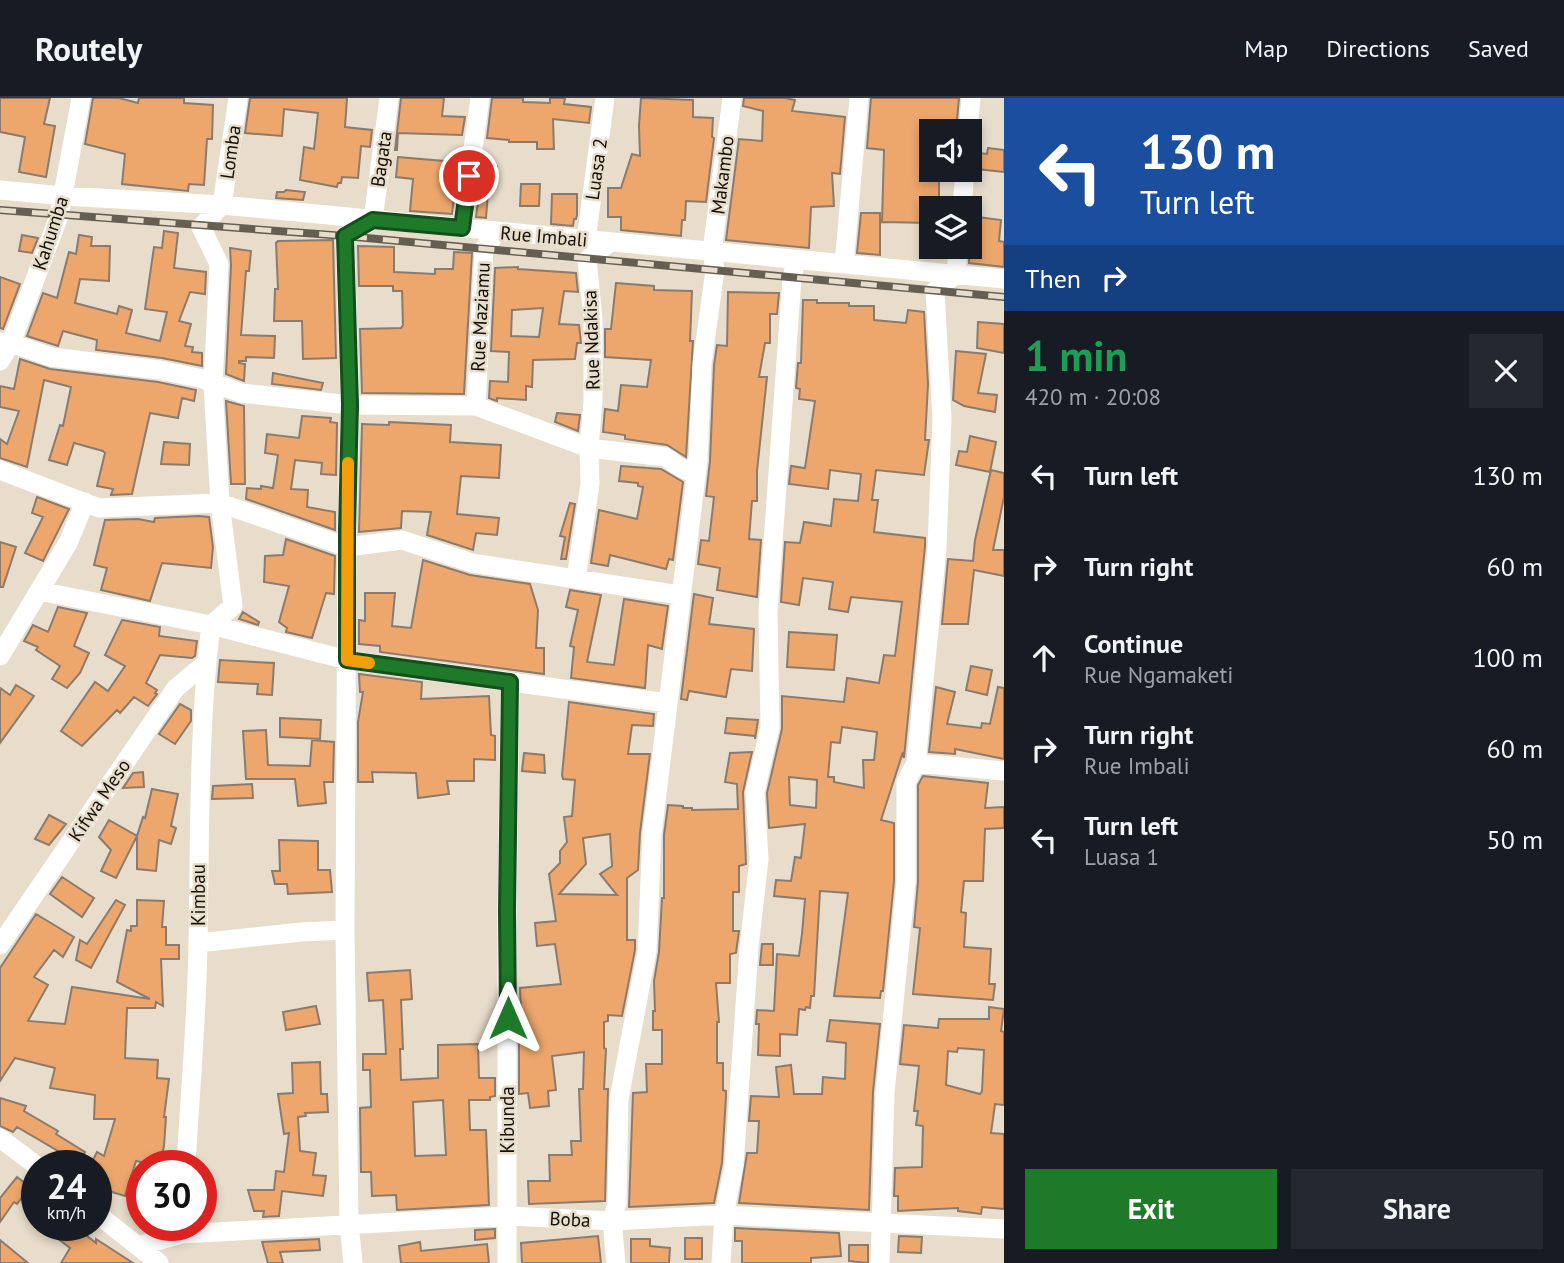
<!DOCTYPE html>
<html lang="en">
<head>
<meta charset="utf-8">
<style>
  body { margin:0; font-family:"PT Sans",sans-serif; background:#242831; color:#f1f3f6; height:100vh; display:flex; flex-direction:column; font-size:26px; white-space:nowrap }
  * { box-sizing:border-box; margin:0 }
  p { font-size:23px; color:#9ea1a6 }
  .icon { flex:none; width:38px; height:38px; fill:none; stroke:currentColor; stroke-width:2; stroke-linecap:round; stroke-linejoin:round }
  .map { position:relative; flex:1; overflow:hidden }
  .side { display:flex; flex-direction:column; background:#171b24; width:560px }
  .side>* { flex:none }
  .guide { background:#1a4fa0; color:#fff; overflow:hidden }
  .controls { position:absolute; left:919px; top:21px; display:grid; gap:14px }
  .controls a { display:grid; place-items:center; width:63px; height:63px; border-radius:0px; background:#171b24; box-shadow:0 4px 10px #0003; font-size:35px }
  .speed { position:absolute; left:21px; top:1052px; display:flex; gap:14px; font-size:35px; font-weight:700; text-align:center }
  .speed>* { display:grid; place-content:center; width:91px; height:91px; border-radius:50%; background:#171b24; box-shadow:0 4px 10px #0003; line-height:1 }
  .speed small { font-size:18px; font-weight:400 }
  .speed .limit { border:10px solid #d22; background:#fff; color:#111 }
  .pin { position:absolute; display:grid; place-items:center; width:60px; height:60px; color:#fff; margin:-30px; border:4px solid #fff; border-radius:50%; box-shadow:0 2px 7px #0007 }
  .me { position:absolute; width:77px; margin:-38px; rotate:0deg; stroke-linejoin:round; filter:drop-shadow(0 0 5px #0008) }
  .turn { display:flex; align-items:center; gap:24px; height:147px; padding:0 21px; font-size:32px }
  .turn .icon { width:91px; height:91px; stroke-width:2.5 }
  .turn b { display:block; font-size:49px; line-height:60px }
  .then { display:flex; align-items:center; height:66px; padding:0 21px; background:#0003; gap:14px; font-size:26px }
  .round { display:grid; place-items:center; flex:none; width:74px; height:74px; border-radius:0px; background:#242831 }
  .headline { display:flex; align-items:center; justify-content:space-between; height:119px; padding:0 21px }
  h1 { font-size:42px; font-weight:700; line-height:52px; color:#1e9e55 }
  .button { display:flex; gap:14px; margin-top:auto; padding:14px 21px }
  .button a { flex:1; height:80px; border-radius:0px; background:#1e7929; color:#fff; font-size:28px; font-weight:700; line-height:80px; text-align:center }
  .button a+a { background:#242831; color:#f1f3f6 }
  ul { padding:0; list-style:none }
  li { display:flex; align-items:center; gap:21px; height:91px; padding:0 21px }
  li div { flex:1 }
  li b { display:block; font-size:26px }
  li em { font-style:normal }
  header { display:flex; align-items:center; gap:42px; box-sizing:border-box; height:98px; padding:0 35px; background:#171b24; border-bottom:2px solid #363941 }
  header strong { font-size:33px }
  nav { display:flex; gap:38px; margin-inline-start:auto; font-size:24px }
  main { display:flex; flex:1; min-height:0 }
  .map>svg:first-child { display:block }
</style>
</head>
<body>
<header>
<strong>Routely</strong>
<nav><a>Map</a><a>Directions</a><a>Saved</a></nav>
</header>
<main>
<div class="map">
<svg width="1004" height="1165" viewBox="0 0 1004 1165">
  <rect width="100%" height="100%" fill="#e8ddcb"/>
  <path fill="#eda76c" stroke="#8b7b6e" stroke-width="2" fill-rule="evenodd" d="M0,0H50L44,26L55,28L46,79L19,74L25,39L0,34Z
    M93,0H119L138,5L139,0H184V5L213,7L212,41H207L204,87L189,86L188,93L122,86L125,56L85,46Z
    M250,0H347L345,29L372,32L370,49L361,48L358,80L342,79L341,85H338L337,89L300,82L304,49L314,51L318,15L284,11L282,38L245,35Z
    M401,0H444L442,18L465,19L462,37L398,35L397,52H395Z
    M492,0H523V4L550,5V0H565L564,6L591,9L589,25L553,21L554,51H537V44H509V42L487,40Z
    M641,0L693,2V19L713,20L712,39L714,40L706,104L686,103L685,122H682L681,138L621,132V119H608V90H621L632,56L640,58L639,28Z
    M744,0H785L795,2L792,13L845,19L840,76L832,75L834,108L811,109L809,150L726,142L739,41L762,43L763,13L743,8Z
    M871,0H959L956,33H931V72H939V108L931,110V125L882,124L884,52L867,50Z
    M988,50L1004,52V74L977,71L976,66L970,61V54L987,56Z
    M398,59L444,63L442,89L455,90L452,116L410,113L413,81L396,79Z
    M483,66L497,68L495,83L489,82L486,120L476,119Z
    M521,86H540L539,108H520Z
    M286,92L305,94L303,102L276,100L277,94H284Z
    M552,96H577V117L576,121H574L573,128L551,126Z
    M861,115H880V157L857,155Z
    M971,118L1001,122L999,143L1004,144V169L969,165L970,119Z
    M164,133L178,135L174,170L206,174L205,196L190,194L179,223L191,226L185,248L193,249L192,254L202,255V268L162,260L96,252L97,242L63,233L58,248L27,238L43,195L57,200L69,154L76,156L79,137L92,139L91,148H110L109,183L80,181L75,205L117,216L119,208L132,212L126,235L160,243L167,214L145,211L154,149L162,150Z
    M22,137L38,140L32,155L19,153Z
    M333,142L336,260L303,261L302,223H274L275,191H278L276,145L278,143Z
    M358,148L394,149V174L435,176V171H453L454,154L472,155L464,296L362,295L360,231L401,230L403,227L402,193H393V188H359Z
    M230,150L251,153L249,173H246L241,237L275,238L274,260L246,259V263H239V265L245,266L244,283L226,276L231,167Z
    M518,169V171L576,175L578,194L564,193L559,226L579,227L581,245H577L575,261L533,262L532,289L526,288V302L497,300V303L489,300L490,283L508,284L509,254L491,253L495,170ZM543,210L539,239L511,238L512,212Z
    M0,179L20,186L3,231L0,230Z
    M616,185L654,188V192L692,193L690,243H693L686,359L667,347L625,341V337L603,334L605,311L618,313L621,287L647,289L651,262L605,259V231H611Z
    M728,194L779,195L777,216H770V245H765L759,279H767L757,373V403H752L749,441L761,442L757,499L717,492L720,470L698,466L701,442L709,443L714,399L706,398L710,363L714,267L717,247L727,248Z
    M803,202H817V205H849V208H874V222L906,225L908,212L924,214L928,286L925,342H929L924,377L876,372L872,402H878L874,434L925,440V448L904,660L903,654L881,722L894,725V783L883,893H881L880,900L834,898L848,795L820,793L814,898H811L810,910L806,909L805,912L799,911L797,937L780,936V958L758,957L759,926H756L757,912L774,913L777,856L799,858L802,836L805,801L774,798L776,782L791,783L795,759L801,760L805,726L769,730L767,695L782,631V598L844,604L847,580L879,585L884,557L895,558L902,504L851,499L848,514L829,511L833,484L803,480L799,507L781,504L785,444L800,445L804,424L831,428L834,401L858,403L861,376L830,372L828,391L789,386L791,368L805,370L815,303L799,301L800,291L796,290L798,265H801ZM842,629L877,634L874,662H863L864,690L834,684V679H828L831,644L840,645ZM789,679L817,682L816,710L790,707Z
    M978,224L1004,226V255L977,250Z
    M956,253L986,256L978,295L997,297L995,314L964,308L953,302Z
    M20,261L50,271L158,284L196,292L194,303L182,300L178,320L150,315L132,396L111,397L113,391L97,388L105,355L103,353L74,345L67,367L49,362L60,327L63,328L71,289L44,282L27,369L0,360V341L7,346L19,313L0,309V288L14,291Z
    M273,275L323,285L321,292L272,286Z
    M226,303L244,308L245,386H231Z
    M557,315L580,317L578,333L555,324Z
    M302,318L331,320L330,324L337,325L336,377L321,376L322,365L295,362L291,391L308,392L307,409L335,414V432L246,401L247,390L261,391V388L273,390L278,357L265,355L267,336L299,340Z
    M389,324L451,327L450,344L501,347L499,380L461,378L457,416L499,420L497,437L476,435L473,452L427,437L431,414L402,413L401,430L359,434L362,326L389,327Z
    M970,338L996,344L990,374L956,367L959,353L967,354Z
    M164,344L190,346L189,367L161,366Z
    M621,368L661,371L683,384L673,462L669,461L666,471L610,457L608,468L591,465L599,412L637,421L643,389L638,388V385L619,383Z
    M991,372L1004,375V399L993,452H1004V478L974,472L968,526H942L948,461L973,463L975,442Z
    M37,399L69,411L43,463L25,455L43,419L32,415Z
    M570,405L575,406L566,461H561L565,439L560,438Z
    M199,418L209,419L213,449L211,470L162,465L150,503L101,492L107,470L94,467L105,422L138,421L154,424L155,420Z
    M286,441L335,458L334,496L326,495L312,540L286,534L287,530L279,524L289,488L264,484L265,458L283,457Z
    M0,444L16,449L3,489H0Z
    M423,462L470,477L530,486L538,512L536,550H544V576L380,554V548L359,546V522L365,523V495H395L392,528L411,530Z
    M570,492L601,497L587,564L614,567L624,501L668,508L662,551L648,547L645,590L571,580L574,549L570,548L578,512L566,509Z
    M694,496L713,500L709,526L754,531L752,573L731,571L726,599L689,593L687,602L681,601Z
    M58,509L87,515L74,548L89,555L80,575L67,590L52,581L60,568L36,552L38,549L24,543L33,527L48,534Z
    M243,514L259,524L258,527L239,521Z
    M122,522L160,529L159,538L197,543L195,558L192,560L160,557L146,585L157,592L155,595L157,596L148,608L134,599L120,615L117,612L82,648L61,633L95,584L108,593L125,568L105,557Z
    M789,534L837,537L834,572L787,569Z
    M220,562L274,565L272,597L257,596L258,586L218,584Z
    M971,568L992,572L987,597L966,592Z
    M359,576L422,584L421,601L489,598L491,637L495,638V662L474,661V683H447L449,696L418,700L416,675L372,674L373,684H358V624L363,594H360Z
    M16,587L34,598L0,645V590L10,597Z
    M936,589L955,594L947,626L981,630L982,625L990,626L998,589L1004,590V661L955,651V656L929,654Z
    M569,604L654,616L653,628L632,627L628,656H650L640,735L638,772L627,780V842H635V852L622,918L608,917V923L604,924V950L606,951L604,991H608L605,1103L529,1106L528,1083H550L549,1057H572L571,1043H581L579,991H583L584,954L552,958L556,992L548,993L549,1008L530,1010L528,995L519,996V942L522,941L520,890L561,886L555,846L537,848L535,825L556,823L549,776L560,765V753L567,744L564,719L572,718L575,682L563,681L562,677ZM610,736L612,768L600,776L617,797L559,796L586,766L583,740Z
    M180,606L191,612V623L175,646L159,636Z
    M280,620L321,622L320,641L280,639Z
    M727,620L758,622L755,641V638L725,635Z
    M266,632L268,667L310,668L312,642L334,644L333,684H324L326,705L298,708L295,681H246L243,633Z
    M752,654L743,694L746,766L739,768V794H733V833H739L736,855L730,856V885H716L719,924H717V965H723V992L726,993V998L722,1065L714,1105L629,1109L633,995L647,994L646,966H662V932H653V913H655L654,883L659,854L662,800H664V737L668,707L683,708V710H692V712L738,711L737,686L725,684L730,655Z
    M524,655L544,657L545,675L522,673Z
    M143,674L144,689L123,690L133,675Z
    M923,678L988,685L985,710L1004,709V730L985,731L983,783H964L961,814L966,815L964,849L991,851L989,886H995L993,902L913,896L920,830L914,829L918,784V687Z
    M252,686L253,700L212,701L213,688Z
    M152,691L178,696L171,728L176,730L171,746L159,742L156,773L137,771V738L143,719L145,720Z
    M49,717L66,726L49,747L35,741Z
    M109,722L137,738L116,780L101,773L111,752L99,739Z
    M279,742L318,743V772H330L332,794L288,796L287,786H275L272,773H280Z
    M62,779L94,800L82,819L50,796Z
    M116,802L125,807L91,870L76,862L80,842L87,846Z
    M137,802L164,803L162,829H166V847H179V861H161L163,908L156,904L155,910H127L125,960L158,962L157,980L169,981L164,1019H166L164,1048L159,1068L136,1063L125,1098L102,1091L106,1078L96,1073V1068H90L97,1054L104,1058L115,1021H94L95,997L50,990L55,970L15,960L0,983V870L36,816L74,839L63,859L54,852L34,879L48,887L28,923L65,926L72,889L150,901L117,884L127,832L131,833V828H137Z
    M762,846H773V867H760Z
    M410,872L412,901L401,902L403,951H400L401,982L438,980V947L478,946L479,980H495V998L490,999V1002H469L470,1032H486L489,1107L397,1112L396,1097L372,1098L371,1074H361L360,1010L371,1009L370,972H363V956H386L383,902L369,903L367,875ZM443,1002L446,1057L415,1058L413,1004Z
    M316,908L320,926L286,932L283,914Z
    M989,909L1004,911L1001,933L1004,934V1007L995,1006L991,1035L1004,1036V1111L982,1109L981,1116L958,1113V1110L898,1113V1098H894L895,1070L922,1069L923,1028L916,1027L918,1013H914L919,968L900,966L904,927L938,930L939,921H989ZM958,950L984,952L982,993L980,996L946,987L948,953L957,954Z
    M830,922L880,926L873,994L869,1112L739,1105L747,1055H757L759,1023H749L751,998L779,999L776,969L791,967L794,996H822L823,979L845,981L846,945L827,943Z
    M320,964L321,996H327L328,1014L305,1015L306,1018L298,1019L300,1053L316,1055L313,1077L326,1078L323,1098L282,1093L279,1118L263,1119L264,1113H254L248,1092H274L276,1073L284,1074L289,1035L284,1036L278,996L293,995L292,965Z
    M0,1000L26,1008L24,1013L58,1033L56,1036L85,1054L76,1068H57L63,1056L17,1029L13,1034L0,1028Z
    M17,1079L30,1089L17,1106L14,1104L0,1124V1100Z
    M67,1127H73L96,1145V1141L133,1165H61L70,1150L57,1140Z
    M735,1130L839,1135L841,1158L811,1160V1165H742V1143H735Z
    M495,1131V1140L475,1142V1132Z
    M598,1138L601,1165H522L521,1145Z
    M899,1138L922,1139L921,1155L898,1154Z
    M685,1140H702V1161H685Z
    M319,1141L320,1152L280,1154L283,1165H268L262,1144Z
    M631,1141H650V1148L670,1150L669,1165H631Z
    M0,1142L28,1165H0Z
    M420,1144L421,1153L487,1146L489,1165H401L399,1148Z
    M849,1147H868V1165L849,1163Z"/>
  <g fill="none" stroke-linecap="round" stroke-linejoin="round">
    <path stroke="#fff" stroke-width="19" d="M968,33L971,0
      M0,92L64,98L222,107L1004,181
      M962,110L965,72
      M462,130L480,0
      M586,142L605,0
      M844,166L859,0
      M0,244L11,245L51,259L160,272L203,281L241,295L350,307L476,308L589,350L665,359C675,364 675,369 688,373L693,370L698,362
      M0,263L11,245L59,118L81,0
      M476,308L484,151L497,134
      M0,372L99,410L220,405L347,449L402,442L472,465L680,497
      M576,481L590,386L589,350L593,303V221L587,162L609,145
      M39,493L211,527L347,562L668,605
      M211,527L233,508L220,405L213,286L219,166L201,129L222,107L238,0
      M0,558L68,445L85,404
      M916,665L1004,673
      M198,845L301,834L345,832
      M0,847L176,590L206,565
      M0,1040L37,1068
      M186,1068C190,994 197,919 198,845C200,739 198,632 211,527
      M96,1115L159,1165
      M138,1148L182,1136L506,1118L612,1123L724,1117L1004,1131
      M353,1165L349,1126L345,832L347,432L350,307L345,138L373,122L389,0
      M507,1165V812L510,584
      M616,1165L612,1123L617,1105L619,1001L647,853L652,736L698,362L702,266L715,172L712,153L732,0
      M721,1165L724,1117L734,1067L749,850L759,761L755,694L770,629L768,514L792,180L796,162
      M880,1165L885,995L906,784V684L916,665L937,449L942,320L935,193L956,176L958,149"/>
    <g stroke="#645e53" stroke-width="8">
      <path id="rail" d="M0,112L345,138L1004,199"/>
    </g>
    <use href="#rail" stroke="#e8ddcb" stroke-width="5" stroke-dasharray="16" stroke-linecap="butt"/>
  </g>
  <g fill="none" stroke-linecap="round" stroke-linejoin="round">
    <g stroke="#144f1b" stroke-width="18">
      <path id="route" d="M469,78L462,130L373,122L345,138L350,307L347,432V562L510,584L507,812L508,920"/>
    </g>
    <use href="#route" stroke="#1e7929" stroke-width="12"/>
    <path stroke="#f59e0b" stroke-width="12" d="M348,365L347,562L369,565"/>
  </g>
  <g text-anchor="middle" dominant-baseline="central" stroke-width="5" stroke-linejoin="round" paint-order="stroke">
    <g font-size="19" fill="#130f09" stroke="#e8ddcb">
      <text transform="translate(230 54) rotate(-82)">Lomba</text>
      <text transform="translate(381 61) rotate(-82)">Bagata</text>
      <text transform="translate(596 71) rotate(-82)">Luasa 2</text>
      <text transform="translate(722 77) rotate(-83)">Makambo</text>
      <text transform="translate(50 135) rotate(-72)">Kahumba</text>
      <text transform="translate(544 138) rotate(5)">Rue Imbali</text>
      <text transform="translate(480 219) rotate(-87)">Rue Maziamu</text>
      <text transform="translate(591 242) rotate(-92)">Rue Ndakisa</text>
      <text transform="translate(99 702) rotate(-56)">Kifwa Meso</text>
      <text transform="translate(198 797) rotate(-90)">Kimbau</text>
      <text transform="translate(507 1022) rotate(-90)">Kibunda</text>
      <text transform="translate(570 1121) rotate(3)">Boba</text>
    </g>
  </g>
</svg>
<div class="controls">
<a><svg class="icon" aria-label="sound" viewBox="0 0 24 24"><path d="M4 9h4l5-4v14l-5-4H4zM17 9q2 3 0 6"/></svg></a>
<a><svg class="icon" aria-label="layers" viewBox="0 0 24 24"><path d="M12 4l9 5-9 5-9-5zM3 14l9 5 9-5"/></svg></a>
</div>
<div class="speed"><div>24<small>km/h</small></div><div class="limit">30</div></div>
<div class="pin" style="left:469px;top:78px;background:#d93025"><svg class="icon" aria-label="arrive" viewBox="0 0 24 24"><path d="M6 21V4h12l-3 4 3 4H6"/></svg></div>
<svg class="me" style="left:508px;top:920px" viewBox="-20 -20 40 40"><path d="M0-17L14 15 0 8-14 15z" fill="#1e7929" stroke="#fff" stroke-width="4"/></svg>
</div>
<section class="side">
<div class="guide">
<div class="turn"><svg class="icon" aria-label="left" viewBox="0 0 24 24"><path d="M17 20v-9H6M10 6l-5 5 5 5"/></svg><div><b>130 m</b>Turn left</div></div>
<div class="then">Then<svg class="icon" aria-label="right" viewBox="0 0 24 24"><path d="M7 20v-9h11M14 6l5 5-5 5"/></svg></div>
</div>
<div class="headline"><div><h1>1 min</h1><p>420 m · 20:08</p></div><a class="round"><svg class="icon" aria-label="close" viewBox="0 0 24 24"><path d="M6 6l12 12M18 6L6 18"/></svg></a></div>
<ul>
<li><svg class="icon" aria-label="left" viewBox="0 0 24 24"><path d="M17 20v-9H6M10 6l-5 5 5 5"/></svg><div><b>Turn left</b></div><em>130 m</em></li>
<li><svg class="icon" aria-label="right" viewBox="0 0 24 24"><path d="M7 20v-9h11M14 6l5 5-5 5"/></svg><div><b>Turn right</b></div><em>60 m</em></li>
<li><svg class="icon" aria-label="ahead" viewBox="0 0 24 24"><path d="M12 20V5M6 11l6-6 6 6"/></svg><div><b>Continue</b><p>Rue Ngamaketi</p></div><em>100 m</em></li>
<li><svg class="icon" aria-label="right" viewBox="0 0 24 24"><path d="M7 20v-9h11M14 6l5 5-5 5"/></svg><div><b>Turn right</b><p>Rue Imbali</p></div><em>60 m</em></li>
<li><svg class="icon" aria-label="left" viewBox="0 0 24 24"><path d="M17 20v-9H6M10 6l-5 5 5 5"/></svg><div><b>Turn left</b><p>Luasa 1</p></div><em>50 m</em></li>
</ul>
<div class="button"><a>Exit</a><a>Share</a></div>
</section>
</main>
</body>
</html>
